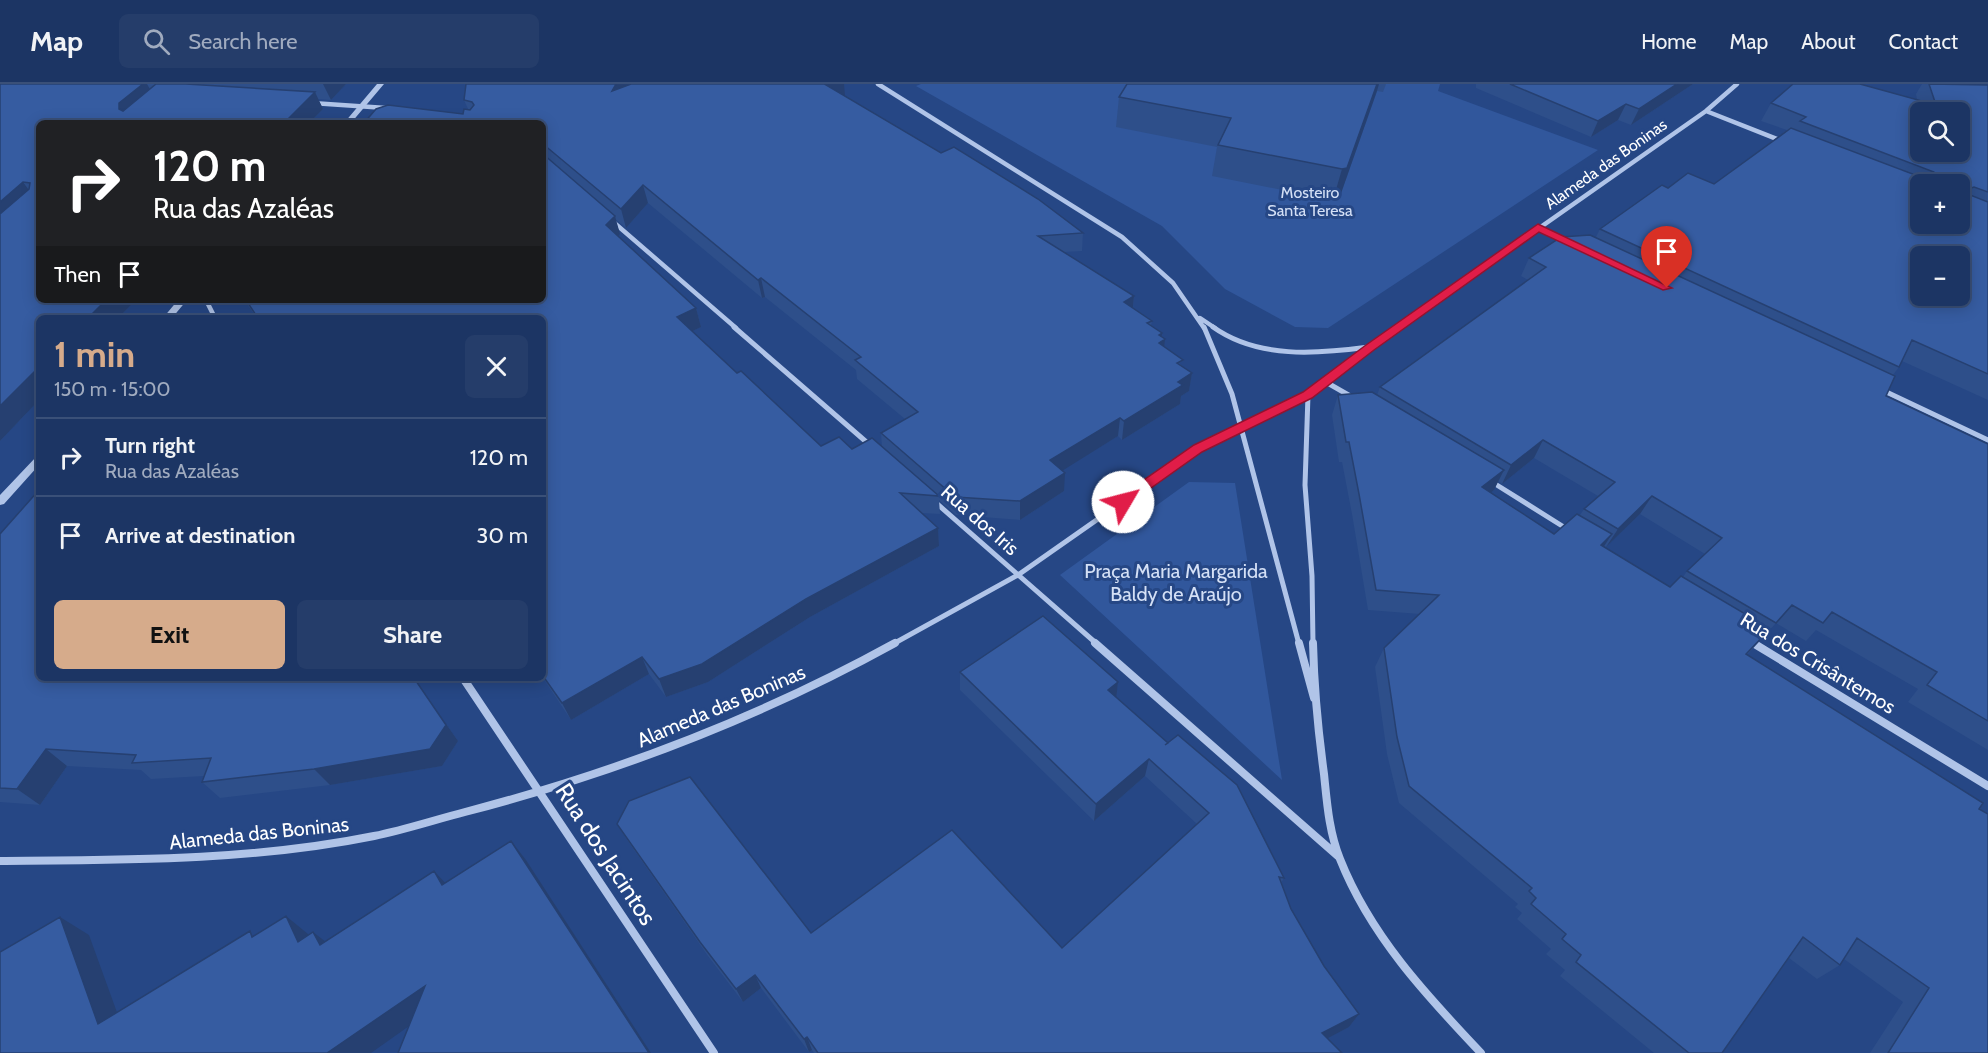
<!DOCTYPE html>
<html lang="en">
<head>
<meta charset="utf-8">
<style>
  body { margin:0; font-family:Cabin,sans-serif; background:#253d6a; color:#f1f3f6; height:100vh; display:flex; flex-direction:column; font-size:22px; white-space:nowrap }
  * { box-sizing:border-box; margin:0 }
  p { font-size:20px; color:#a0abbf }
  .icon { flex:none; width:33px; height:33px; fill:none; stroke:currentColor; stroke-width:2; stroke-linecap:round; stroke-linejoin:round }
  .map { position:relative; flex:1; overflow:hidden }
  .drawer { position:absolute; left:36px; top:231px; width:510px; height:366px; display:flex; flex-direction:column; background:#1c3564; border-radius:9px; box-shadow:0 3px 15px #0003,0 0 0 2px #3a5078 }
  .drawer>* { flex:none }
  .guide { position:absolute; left:36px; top:36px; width:510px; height:183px; border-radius:9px; box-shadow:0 3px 15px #0003,0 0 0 2px #3a5078; background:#202124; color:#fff; overflow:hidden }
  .buttons { position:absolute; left:1910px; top:18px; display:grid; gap:12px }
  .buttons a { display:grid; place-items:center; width:60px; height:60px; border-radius:9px; background:#1c3564; box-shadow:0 3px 15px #0003,0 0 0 2px #3a5078; font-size:30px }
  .pin { position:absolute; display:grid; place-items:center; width:51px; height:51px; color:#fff; margin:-62px -26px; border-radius:50% 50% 50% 0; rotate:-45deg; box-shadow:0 0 6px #0007 }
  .pin .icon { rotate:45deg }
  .me { position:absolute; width:66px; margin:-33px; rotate:53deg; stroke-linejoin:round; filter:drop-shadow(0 0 4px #0008) }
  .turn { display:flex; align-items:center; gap:21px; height:126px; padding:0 18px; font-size:27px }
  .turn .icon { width:78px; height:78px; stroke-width:2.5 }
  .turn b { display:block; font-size:42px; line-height:51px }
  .then { display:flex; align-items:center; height:57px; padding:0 18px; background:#0003; gap:12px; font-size:22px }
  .round { display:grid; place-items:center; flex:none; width:63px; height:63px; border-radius:9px; background:#253d6a }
  .overview { display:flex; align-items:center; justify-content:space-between; height:102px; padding:0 18px }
  h1 { font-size:36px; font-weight:700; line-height:45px; color:#d6ab8b }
  .button { display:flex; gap:12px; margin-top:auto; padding:12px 18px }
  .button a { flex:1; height:69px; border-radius:9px; background:#d6ab8b; color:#111; font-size:24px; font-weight:700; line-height:69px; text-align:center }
  .button a+a { background:#253d6a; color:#f1f3f6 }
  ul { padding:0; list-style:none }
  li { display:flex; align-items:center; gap:18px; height:78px; padding:0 18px; border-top:2px solid #3a5078 }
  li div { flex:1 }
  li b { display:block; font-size:22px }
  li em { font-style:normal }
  header { display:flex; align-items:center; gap:36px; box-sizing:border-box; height:84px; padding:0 30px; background:#1c3564; border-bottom:2px solid #3a5078 }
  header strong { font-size:28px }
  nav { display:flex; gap:33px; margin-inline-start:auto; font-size:21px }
  .search { width:420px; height:54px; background:#253d6a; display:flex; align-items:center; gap:15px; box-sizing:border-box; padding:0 21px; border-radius:9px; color:#a0abbf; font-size:22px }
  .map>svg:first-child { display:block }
</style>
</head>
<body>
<header>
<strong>Map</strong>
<div class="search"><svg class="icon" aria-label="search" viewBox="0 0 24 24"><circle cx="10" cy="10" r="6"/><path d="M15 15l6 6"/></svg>Search here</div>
<nav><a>Home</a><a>Map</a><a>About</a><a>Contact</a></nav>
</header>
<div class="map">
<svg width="1988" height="969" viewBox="0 0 1988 969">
  <rect width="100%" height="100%" fill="#264785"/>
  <path fill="#31579c" d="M921,0H1440L1438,7L1598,66L1328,244L1295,243L1225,205L1162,142L916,2Z
    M1189,398L1235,399L1282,696L1060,491Z"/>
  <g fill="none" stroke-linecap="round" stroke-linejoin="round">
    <path stroke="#b0c4e8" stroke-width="4.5" d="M878,0L1122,153L1173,199L1204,244
      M312,19L386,24
      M1706,27L1782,57
      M611,136L736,244
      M1538,143L1567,157
      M206,216L215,234
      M1200,234L1215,244
      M1397,244L1706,27L1737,0"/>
    <path stroke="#b0c4e8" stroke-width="5" d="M734,243L871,362
      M1204,243L1232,310L1299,560
      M1213,243C1258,275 1317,270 1369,263
      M1324,297L1352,313
      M1880,305L1988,356
      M1308,311L1305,401L1312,492L1313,560
      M1492,398L1567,445
      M935,418L1097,560
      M1750,557L1755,560
      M893,560L1018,491L1198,365L1308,311L1399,243"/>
    <path stroke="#b0c4e8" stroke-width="8" d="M1095,559L1339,773
      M1299,559L1314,614
      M1313,559C1314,603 1318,646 1324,690C1327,719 1329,748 1340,775C1370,851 1426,911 1481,969
      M1753,559L1988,702
      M463,594L714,969
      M0,777C125,776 251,777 374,752C404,746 434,736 465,728C615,689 759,634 895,559"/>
    <path fill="#b0c4e8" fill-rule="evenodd" d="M377,0H384L351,39H344Z
      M178,216H187L172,234H163Z
      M39,372V381L4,420L0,421V411L36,373Z"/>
  </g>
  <path fill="#2e4f8a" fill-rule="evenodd" d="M0,0H346L331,16L318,15L323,25L309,39H39V216H136L118,234H39V316L0,357Z
    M1127,0H1386L1383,8L1377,7L1339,115L1333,116L1212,92L1217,63L1116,43L1119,13Z
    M1476,0H1693L1631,41L1618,36L1591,53L1476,4Z
    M1922,0L1988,1V316L1902,277L1899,283L1893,291L1886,312L1988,360V666L1908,618L1918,605L1816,546L1806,557L1776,539L1747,571L1979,725L1988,969H1870L1903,918L1844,875L1840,881L1817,895L1789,874L1722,969H1654L1560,892L1565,886L1546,870L1551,865L1517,835L1522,829L1515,823L1518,820L1399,719L1387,670L1375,583L1384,564L1420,530L1368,526L1352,430L1342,378H1339L1332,331L1338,311H1377L1380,303L1528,196L1521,192L1529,174L1596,153L1600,145L1668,104L1714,100L1787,46L1761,37L1771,19L1917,16L1916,10ZM1534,374L1598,412L1584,425L1580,431L1554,450L1490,409L1494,406L1498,397L1502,400ZM1640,430L1705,470L1687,487L1683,493L1670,503L1604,463V462L1606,463Z
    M845,12L941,69L1083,149L1082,167L1064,168L1134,212L1133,224L1152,237L1151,242L1162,249L1161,253L1164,263L1182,282L1192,289L1189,307L1181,312L1180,320L1122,356L1118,352L1062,386L1064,407L1020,436L956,431L939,416L940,430L922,429L938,444L939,462L810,533L708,598L666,613L649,590L571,636L543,594V234H257L244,216H543V39L463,30L468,25L464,16ZM648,119L762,214L765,213L856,286L857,295L905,335L881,349L882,363L852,365L821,362L737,289L692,247L701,243L696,224L618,152L620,150L615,135L626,144Z
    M0,450L39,594H414L458,657L442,682L330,701L220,714L202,698L204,692L151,695L141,686L67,682L40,721L0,718Z
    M960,588L1118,598L1116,613L1284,794L1281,799L1291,825L1324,882L1359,930L1349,943L1327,954L1342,969H814L812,966L809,968L761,904L743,918L708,872L627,756L617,740L811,849L1062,864L1197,740L1145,692L1094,737L960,606Z"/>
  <path fill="#264071" d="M143,0H147L155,14L130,36L119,25V19Z
    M323,0H346L331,16Z
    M616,0H631L612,7Z
    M829,0H844L845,12L826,1Z
    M1377,0H1379L1377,7L1339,115L1333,116L1342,85Z
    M1677,0H1693L1631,41L1639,25Z
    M315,8L323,25L309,39H284Z
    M1626,20L1618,36L1591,53L1598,37Z
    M23,98L36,116L0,147V118Z
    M643,101L648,119L626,144L621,125Z
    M615,132L620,150L612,160L606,141Z
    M761,194L765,213L762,214L758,196Z
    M1134,212L1132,231L1124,218Z
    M106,216H136L118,234H88Z
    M696,224L701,243L682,252L677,233Z
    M1162,249L1161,258L1165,255L1163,274L1156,278L1159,251Z
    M39,283V316L0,357V322Z
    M1192,289L1189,307L1181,312L1180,320L1122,356L1124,337L1178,298Z
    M1120,334L1118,352L1049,395L1050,376Z
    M1543,356L1534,374L1502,400L1511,381Z
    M1504,386L1494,406L1472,423L1482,403Z
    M1065,389L1064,407L1020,436V417Z
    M1652,412L1640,430L1606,463L1618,445Z
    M938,444L939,462L810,533L708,598L666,613L659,595Z
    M1612,450L1599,470L1601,461Z
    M642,573L649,590L571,636L562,619Z
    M414,594L458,657L442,682L330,701L314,685Z
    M1118,598L1116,616L1108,606Z
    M46,665L67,682L40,721L17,705Z
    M1149,675L1145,692L1094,737L1096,720Z
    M511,757L526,776L651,969H649Z
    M434,787L451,805L442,801Z
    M286,832L308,850L320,875L298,858Z
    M60,833L89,851L127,956L98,940Z
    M313,848L335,865L320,861Z
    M755,891L761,904L743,918L736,905Z
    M425,902L443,918L371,969H327Z
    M1359,930L1349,943L1313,962L1322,949Z
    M807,953L812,966L809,968L804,955Z"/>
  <path fill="#365ca1" stroke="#264071" stroke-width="1.5" fill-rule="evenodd" d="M0,0H143L119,19V25L123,27L156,0H186L315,8L284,39H39V216H106L88,234H39V283L0,322V130L29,105L30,99L23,98L0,118Z
    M466,0H616L612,7L631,0H829L826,1L941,69L954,63L1038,115L1083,149L1038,152L1134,212L1124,218L1152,237L1147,239L1162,249L1159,251L1165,255L1159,259L1183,276L1177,279L1192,289L1178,298L1183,301L1124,337L1120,334L1050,376L1065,389L1020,417L955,413L881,349L918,328L855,276L861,273L761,194L758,196L643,101L621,125L543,60V39H364L376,25L388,21L463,30L464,25L470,26L474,21L472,18L464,16Z
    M1127,0H1377L1347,84L1342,85L1218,61L1231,34L1119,13Z
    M1510,0H1677L1639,25L1626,20L1598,37Z
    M1793,0H1860L1936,21L1929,0L1988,1V108L1974,103L1968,105L1970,111L1988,118V290L1912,256L1899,283L1600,145L1662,101L1668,104L1688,89L1714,100L1791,44L1931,97L1936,95L1934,88L1800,37L1806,33L1771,19ZM1920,28H1959V68H1920ZM1920,100H1959V140H1920ZM1920,172H1959V212H1920Z
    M543,70L615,132L606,141L696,224L677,233L737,289L741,287L821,362L839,353L852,365L872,354L939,412L900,409L938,444L806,515L702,580L659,595L642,573L562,619L543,592V234H257H258L246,216H543Z
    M1590,151L1895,292L1886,312L1988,360V637L1927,601L1937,588L1832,528L1823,539L1792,521L1776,539L1687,487L1722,454L1652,412L1618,445L1584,425L1615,398L1543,356L1511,381L1380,303L1546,183L1529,174L1561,153Z
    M1372,308L1504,386L1482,403L1554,450L1577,430L1612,450L1601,461L1670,503L1681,492L1764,541L1769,546L1746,570L1983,719L1979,725L1988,730V969H1888L1929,904L1857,854L1840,881L1803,853L1722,969H1689L1576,878L1581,871L1562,855L1566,850L1531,820L1536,814L1529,807L1532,804L1409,702L1397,653L1384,564L1439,511L1376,506L1359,410L1349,358H1346L1338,311Z
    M39,406V594H414L446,641L430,665L314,685L202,698L211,674L132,679L136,671L46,665L17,705L0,704V450Z
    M1043,532L1118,598L1108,606L1168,659L1165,661L1178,651L1237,701L1284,794L1279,793L1291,825L1324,882L1359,930L1322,949L1342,969H818L807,953L804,955L755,891L736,905L700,858L617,740L629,717L690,693L811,849L952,746L1062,864L1209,729L1149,675L1096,720L960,588Z
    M511,757L649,969H398L425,902L327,969H0V868L60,833L98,940L250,847L252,853L286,832L298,858L313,848L320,861L434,787L442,801Z"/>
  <path fill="#e11d48" stroke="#92132f" stroke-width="1.5" d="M1538,140L1672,204L1663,206L1539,148L1374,266L1312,314L1202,368L1127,421H1118V414L1194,361L1303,308L1366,261Z"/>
  <g text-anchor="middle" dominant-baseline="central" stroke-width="6" stroke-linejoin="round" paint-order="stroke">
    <g font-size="16" fill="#fff" stroke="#264785">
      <text transform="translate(1606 80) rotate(-35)">Alameda das Boninas</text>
    </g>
    <g font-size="16" fill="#d4e0f6" stroke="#264785">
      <text x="1310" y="108">Mosteiro<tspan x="1310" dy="18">Santa Teresa</tspan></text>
    </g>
    <g font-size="20" fill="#fff" stroke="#264785">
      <text transform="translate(980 436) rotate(41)">Rua dos Iris</text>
      <text transform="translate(1818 579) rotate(31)">Rua dos Crisântemos</text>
      <text transform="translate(721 622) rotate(-23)">Alameda das Boninas</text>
      <text transform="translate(259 749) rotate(-6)">Alameda das Boninas</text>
    </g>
    <g font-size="20" fill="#d4e0f6" stroke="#264785">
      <text x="1176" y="487">Praça Maria Margarida<tspan x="1176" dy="23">Baldy de Araújo</tspan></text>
    </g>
    <g font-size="24" fill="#fff" stroke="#264785">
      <text transform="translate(606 770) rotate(57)">Rua dos Jacintos</text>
    </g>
  </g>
</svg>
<div class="buttons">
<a><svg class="icon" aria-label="search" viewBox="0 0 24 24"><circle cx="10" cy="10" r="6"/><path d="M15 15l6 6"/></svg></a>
<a>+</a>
<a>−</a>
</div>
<div class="pin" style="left:1667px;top:204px;background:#d93025"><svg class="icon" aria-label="arrive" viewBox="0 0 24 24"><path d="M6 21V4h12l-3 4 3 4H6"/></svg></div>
<svg class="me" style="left:1123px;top:418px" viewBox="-20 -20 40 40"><circle r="19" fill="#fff"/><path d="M0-13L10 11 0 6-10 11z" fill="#e11d48"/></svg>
<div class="guide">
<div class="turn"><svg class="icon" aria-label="right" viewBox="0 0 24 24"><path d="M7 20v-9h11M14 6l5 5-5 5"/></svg><div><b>120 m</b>Rua das Azaléas</div></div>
<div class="then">Then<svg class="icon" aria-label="arrive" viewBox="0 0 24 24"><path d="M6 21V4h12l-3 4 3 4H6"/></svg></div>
</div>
<section class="drawer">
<div class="overview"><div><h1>1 min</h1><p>150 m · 15:00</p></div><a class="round"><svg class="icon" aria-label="close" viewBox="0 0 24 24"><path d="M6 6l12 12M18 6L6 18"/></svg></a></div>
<ul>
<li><svg class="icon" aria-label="right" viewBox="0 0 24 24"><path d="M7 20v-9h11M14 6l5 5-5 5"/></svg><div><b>Turn right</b><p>Rua das Azaléas</p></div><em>120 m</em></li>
<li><svg class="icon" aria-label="arrive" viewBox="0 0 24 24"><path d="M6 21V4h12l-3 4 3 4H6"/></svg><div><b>Arrive at destination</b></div><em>30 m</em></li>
</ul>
<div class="button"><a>Exit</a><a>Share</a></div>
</section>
</div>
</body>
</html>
